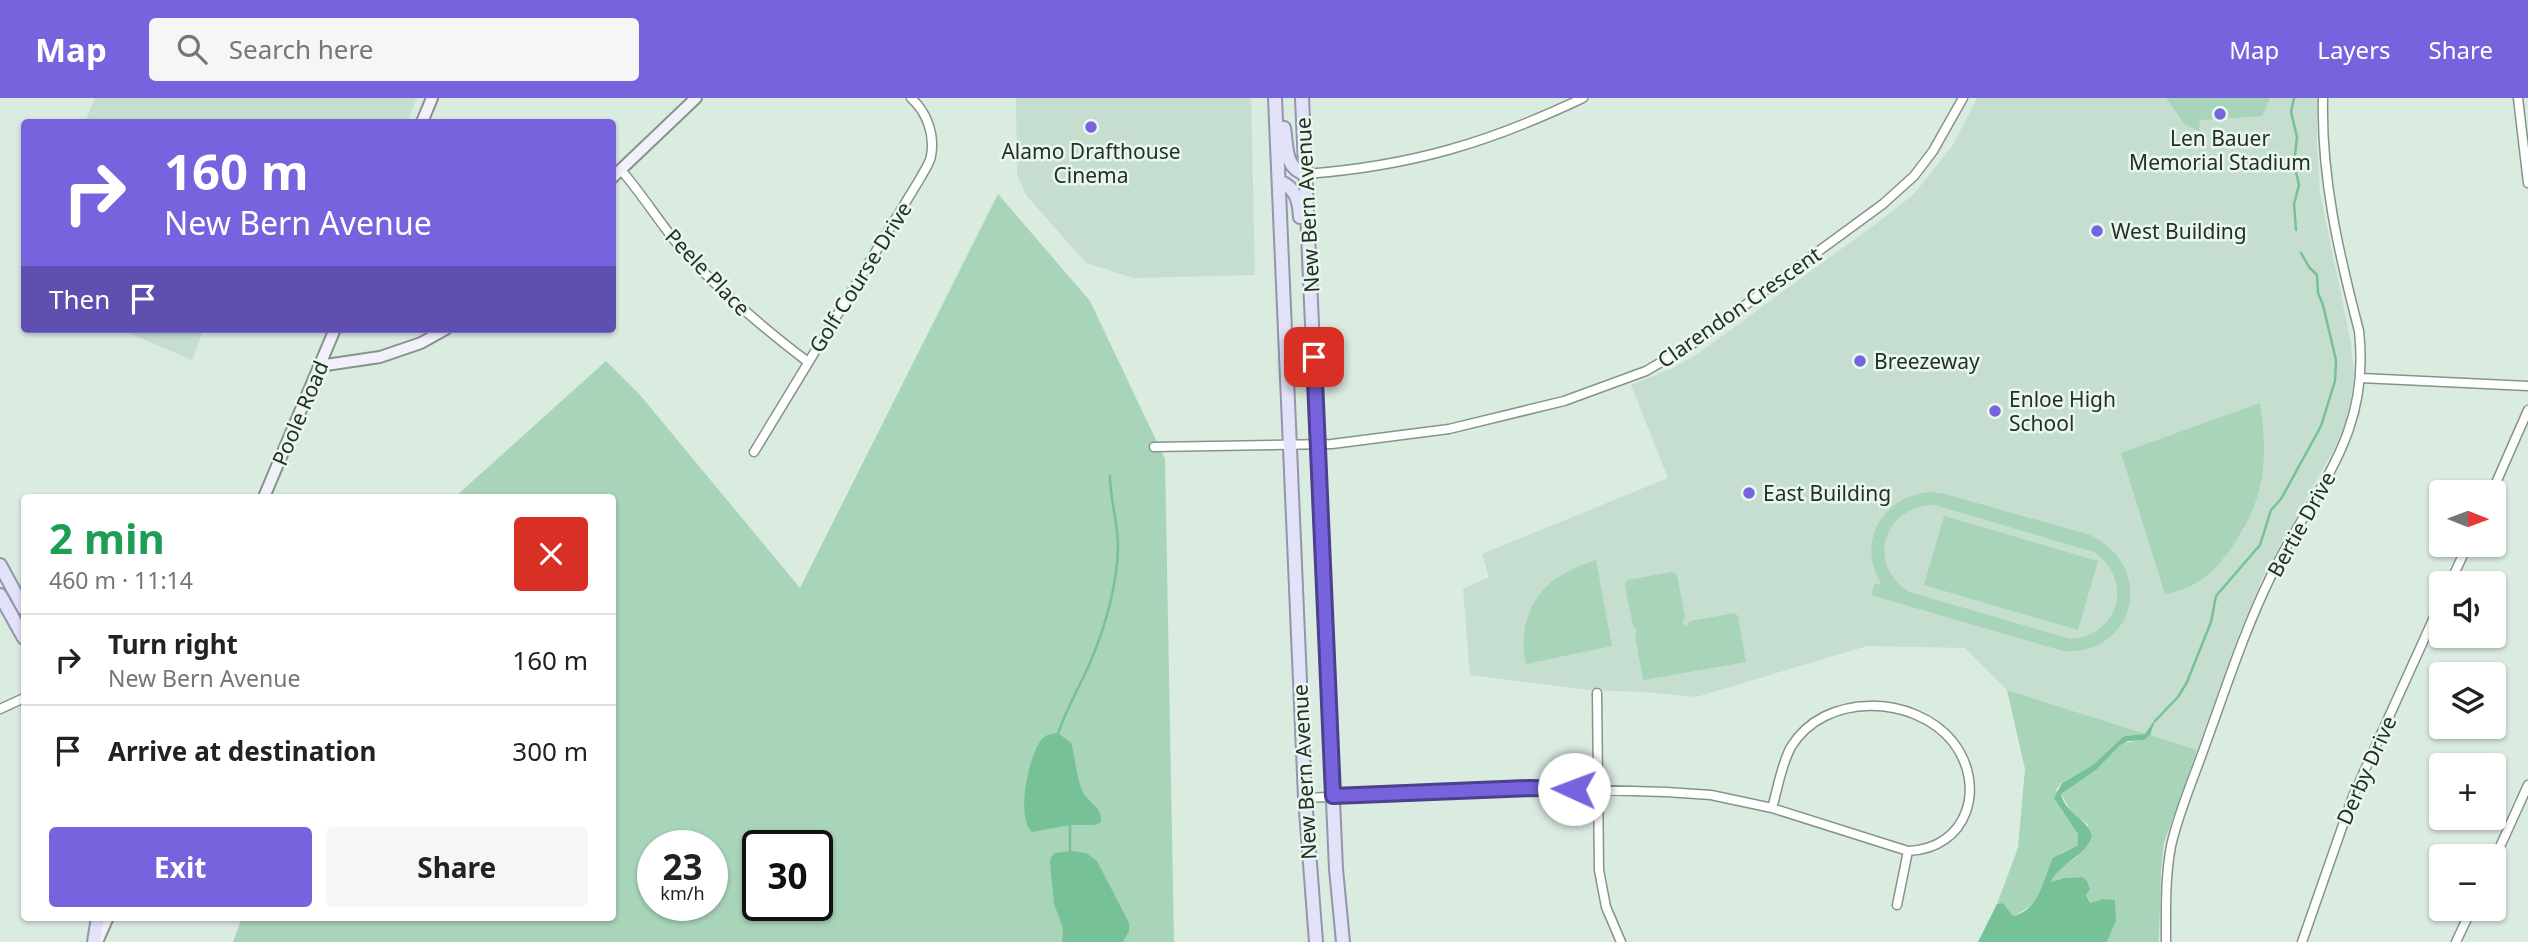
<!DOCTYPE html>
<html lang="en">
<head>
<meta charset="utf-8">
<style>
  body { margin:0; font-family:"Noto Sans",sans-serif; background:#f6f6f6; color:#222; height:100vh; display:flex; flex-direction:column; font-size:26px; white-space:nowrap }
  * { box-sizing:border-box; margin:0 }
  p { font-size:23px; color:#767676 }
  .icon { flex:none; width:38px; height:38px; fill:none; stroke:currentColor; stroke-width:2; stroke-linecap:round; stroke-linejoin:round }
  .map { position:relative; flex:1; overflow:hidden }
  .details { position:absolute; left:21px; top:396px; width:595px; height:427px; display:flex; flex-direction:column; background:#fff; border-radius:7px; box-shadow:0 2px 5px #0004 }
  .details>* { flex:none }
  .guide { position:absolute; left:21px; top:21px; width:595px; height:214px; border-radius:7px; box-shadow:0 2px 5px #0004; background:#7763dd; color:#fff; overflow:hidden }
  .needle { width:46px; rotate:91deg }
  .fabs { position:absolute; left:2429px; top:382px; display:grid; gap:14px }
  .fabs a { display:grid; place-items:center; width:77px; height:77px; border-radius:7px; background:#fff; box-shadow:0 2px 5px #0004; font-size:35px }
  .speed { position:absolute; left:637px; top:732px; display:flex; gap:14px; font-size:35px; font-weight:700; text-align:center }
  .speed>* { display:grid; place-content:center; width:91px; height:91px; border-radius:50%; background:#fff; box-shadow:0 2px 5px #0004; line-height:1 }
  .speed small { font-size:18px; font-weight:400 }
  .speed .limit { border:4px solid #111; border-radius:10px; background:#fff; color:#111 }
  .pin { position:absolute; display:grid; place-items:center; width:60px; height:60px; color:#fff; margin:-30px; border-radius:14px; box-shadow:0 4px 10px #0006 }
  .me { position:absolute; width:77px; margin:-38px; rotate:272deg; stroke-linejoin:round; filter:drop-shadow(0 0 5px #0008) }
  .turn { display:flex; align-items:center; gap:24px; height:147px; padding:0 28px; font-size:32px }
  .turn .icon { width:91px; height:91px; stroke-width:2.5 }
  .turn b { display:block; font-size:49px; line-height:60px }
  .then { display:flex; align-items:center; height:66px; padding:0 28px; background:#0003; gap:14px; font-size:26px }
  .round { display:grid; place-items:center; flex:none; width:74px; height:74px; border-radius:7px; background:#f6f6f6 }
  .headline { display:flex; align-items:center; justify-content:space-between; height:119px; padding:0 28px }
  h1 { font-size:42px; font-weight:700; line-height:52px; color:#1e9e55 }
  .button { display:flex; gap:14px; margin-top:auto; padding:14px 28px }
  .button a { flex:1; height:80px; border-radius:7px; background:#7763dd; color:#fff; font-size:28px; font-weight:700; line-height:80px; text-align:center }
  .button a+a { background:#f6f6f6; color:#222 }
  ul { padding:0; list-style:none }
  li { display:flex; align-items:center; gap:21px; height:91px; padding:0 28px; border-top:2px solid #e0e0e0 }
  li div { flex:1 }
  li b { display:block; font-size:26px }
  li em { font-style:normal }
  header { display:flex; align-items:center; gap:42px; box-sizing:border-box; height:98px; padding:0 35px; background:#7763dd; color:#fff }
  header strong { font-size:33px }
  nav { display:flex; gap:38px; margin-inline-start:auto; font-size:24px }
  .search { width:490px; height:63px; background:#f6f6f6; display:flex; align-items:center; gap:18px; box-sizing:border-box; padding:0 24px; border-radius:7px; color:#767676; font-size:26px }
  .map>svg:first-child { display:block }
</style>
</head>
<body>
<header>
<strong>Map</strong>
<div class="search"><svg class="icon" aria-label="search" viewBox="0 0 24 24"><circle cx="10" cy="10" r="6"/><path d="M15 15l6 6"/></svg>Search here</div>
<nav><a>Map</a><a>Layers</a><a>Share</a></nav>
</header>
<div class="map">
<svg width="2528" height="844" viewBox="0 0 2528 844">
  <rect width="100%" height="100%" fill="#daebe0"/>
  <path fill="#c6decf" d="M95,0H417L407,24H85Z
    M1016,0H1251L1255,177L1134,180L1086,165L1026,97L1017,76Z
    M1977,0H2317V46L2320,95L2351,245L2354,275L2351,300L2345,327L2334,351L2262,481L2241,531L2197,652L2007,592L1965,550L1867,548L1696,599L1645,594L1589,592L1470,577L1463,491L1489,479L1482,456L1668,380L1631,287L1673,270L1699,255L1885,119L1914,96L1953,47Z
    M119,231H204L192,262Z"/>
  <path fill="#a8d4b9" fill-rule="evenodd" d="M2166,0H2270L2262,18L2200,22L2199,33L2185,27Z
    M998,96L1090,203L1165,361L1174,844H233L242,819H612V399H455L606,263L640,297L800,490ZM653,747H712V807H653ZM758,747H817V807H758Z
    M2260,305C2268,362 2266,397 2234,446C2223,462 2209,479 2191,488C2183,492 2174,494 2165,496L2121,355Z
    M1930,394L1945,396L2090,437C2156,468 2137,557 2063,553L1871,497L1875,485L1882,487C1855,445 1882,398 1930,394ZM1935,407L2094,454C2134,482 2120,537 2071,541L1909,494C1865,466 1884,407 1935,407Z
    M1944,418L2098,463L2078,532L1924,487Z
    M1596,462L1612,548L1526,566C1519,540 1526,508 1547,488C1560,475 1579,468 1596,462Z
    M1672,474L1677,477L1685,519L1682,524L1686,528L1690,523L1735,515L1738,518L1746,564L1643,582L1635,537L1637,532L1633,528L1625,487L1628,482Z
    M2007,592L2146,636L2124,638L2093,667L2061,685L2056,692L2078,736V747L2061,755L2048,771L2044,790L2031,808L2013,818L2003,805L1997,806L2018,750L2025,671Z
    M2150,637L2197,652L2164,745L2161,773L2159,844H2107L2116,823L2103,801L2090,805L2086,796L2089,791L2087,783L2083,779L2064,780L2051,784L2061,769L2077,759L2088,727L2071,713L2061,696L2119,648C2129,642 2141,644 2150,637Z"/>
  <path fill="#76c296" d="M2156,620L2150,637L2144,642L2128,643L2119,648L2097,671L2061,696C2065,715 2087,720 2092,738C2084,760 2063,762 2051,784L2064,780L2083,779L2087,783L2090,791L2086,797L2090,805L2103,801L2115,802L2116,823L2107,844H1978L1997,806L2003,805L2013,818C2041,811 2042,782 2053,760L2078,747V736L2054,700L2062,685L2093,667L2124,638L2145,636Z
    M1058,635L1071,645C1076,661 1076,681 1084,696C1091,706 1103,711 1101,724L1095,727H1070L1032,734C1015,720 1029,654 1043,640C1047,636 1052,636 1058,635Z
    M1073,753L1086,755L1097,763L1129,825V833L1123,844H1062L1063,830L1054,806L1050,765L1051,759L1055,755Z"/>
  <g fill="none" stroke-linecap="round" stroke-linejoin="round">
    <path stroke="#76c296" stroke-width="2.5" d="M2294,0L2291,14L2297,39L2294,66L2299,87L2294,106L2296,132
      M2155,623L2178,599L2187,584L2211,524L2216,498L2260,447L2271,412L2281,401L2321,328L2335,283L2336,262L2323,207L2318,195L2317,177L2309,169L2301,155
      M1058,636C1065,613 1079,590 1089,567C1105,530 1117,488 1118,448C1118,424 1110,402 1110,378
      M1070,754V726"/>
    <g stroke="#85948a" stroke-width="11">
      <path id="street" d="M2518,0L2528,85
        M621,72C642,96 659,124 680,149C718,192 762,229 808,264
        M1306,76C1411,68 1488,45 1583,0
        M2361,280L2528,288
        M1154,349L1332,346L1449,331L1564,303L1646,273L1692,246L1883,106L1914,78L1933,53L1963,0
        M754,354L921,79C924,73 930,65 931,58C935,37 927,14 911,0
        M2492,394L2528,312
        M2450,485L2468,446
        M1597,595L1599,772L1606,809L1621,844
        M0,611L24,600
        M1305,700L1529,690L1666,694L1711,697L1772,710C1778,690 1781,667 1791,649C1824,594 1914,596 1953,644C1987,688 1968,751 1908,753L1772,710
        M2494,762L2528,687
        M1897,807L1908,753
        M2166,844C2166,812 2165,780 2171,748C2179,712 2195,677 2207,642C2227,587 2245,531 2271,478C2314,390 2371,340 2359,233C2339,156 2321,80 2323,0
        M2302,844L2353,698L2441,504
        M2456,844L2472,810"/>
    </g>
    <g stroke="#85948a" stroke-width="14">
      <path id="secondary" d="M422,24L432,0
        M612,80L696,0
        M319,268L380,259L421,245L446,231
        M264,399L335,231
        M97,844L108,819"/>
    </g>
    <g stroke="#9496ac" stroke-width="16">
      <path id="primary" d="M1275,0L1305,700L1316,844
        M1302,0L1336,771L1343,844
        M1284,30C1287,47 1284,71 1306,76
        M1279,83C1296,90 1299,102 1300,119
        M0,467L24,511
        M0,497L24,540
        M94,844L98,819"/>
    </g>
    <use href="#street" stroke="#fff" stroke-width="8"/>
    <use href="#secondary" stroke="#f1f0fb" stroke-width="10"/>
    <use href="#primary" stroke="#e2e2f8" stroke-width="12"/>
  </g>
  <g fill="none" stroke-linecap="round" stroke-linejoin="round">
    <g stroke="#4d4090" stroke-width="18">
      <path id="route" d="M1314,259L1333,698L1529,690L1574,691"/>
    </g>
    <use href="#route" stroke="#7763dd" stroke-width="12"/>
  </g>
  <g fill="#7763dd" stroke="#e8f8ed" stroke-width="2.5">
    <circle cx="2220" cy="16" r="7"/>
    <circle cx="1091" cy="29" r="7"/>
    <circle cx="2097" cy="133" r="7"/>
    <circle cx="1860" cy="263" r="7"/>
    <circle cx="1995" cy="313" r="7"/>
    <circle cx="1749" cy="395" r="7"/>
  </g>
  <g text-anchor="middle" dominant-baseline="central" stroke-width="5" stroke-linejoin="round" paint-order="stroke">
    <g font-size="21" fill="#272d29" stroke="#e8f8ed" text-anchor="start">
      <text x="2220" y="40" text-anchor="middle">Len Bauer<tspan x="2220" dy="24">Memorial Stadium</tspan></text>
      <text x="1091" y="53" text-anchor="middle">Alamo Drafthouse<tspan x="1091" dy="24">Cinema</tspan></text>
      <text x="2111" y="133">West Building</text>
      <text x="1874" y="263">Breezeway</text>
      <text x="2009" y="301">Enloe High<tspan x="2009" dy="24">School</tspan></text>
      <text x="1763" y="395">East Building</text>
    </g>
    <g font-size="21" fill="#272d29" stroke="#e8f8ed">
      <text transform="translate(1307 107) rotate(-93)">New Bern Avenue</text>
      <text transform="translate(708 174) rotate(46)">Peele Place</text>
      <text transform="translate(860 179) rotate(-58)">Golf Course Drive</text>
      <text transform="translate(1739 209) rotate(-35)">Clarendon Crescent</text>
      <text transform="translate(300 315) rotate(-67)">Poole Road</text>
      <text transform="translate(2301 426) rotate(-61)">Bertie Drive</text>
      <text transform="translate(2366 672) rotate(-66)">Derby Drive</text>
      <text transform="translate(1304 674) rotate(-93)">New Bern Avenue</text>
    </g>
  </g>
</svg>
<div class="fabs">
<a><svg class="needle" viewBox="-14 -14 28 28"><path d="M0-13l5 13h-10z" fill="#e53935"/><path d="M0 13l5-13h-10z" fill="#767676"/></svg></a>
<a><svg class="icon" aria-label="sound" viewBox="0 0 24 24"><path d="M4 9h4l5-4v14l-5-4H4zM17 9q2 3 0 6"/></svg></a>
<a><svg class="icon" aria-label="layers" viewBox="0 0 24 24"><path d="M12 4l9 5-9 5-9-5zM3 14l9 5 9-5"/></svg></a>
<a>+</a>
<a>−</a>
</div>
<div class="speed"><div>23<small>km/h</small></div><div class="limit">30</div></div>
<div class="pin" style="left:1314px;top:259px;background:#d93025"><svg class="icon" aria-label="arrive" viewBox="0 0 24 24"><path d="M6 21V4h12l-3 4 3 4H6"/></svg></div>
<svg class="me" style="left:1574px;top:691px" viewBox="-20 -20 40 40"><circle r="19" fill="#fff"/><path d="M0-13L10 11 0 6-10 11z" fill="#7763dd"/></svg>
<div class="guide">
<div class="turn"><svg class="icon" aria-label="right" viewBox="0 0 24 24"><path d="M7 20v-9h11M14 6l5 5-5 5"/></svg><div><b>160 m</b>New Bern Avenue</div></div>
<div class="then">Then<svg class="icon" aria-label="arrive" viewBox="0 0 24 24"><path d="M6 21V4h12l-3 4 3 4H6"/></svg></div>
</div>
<section class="details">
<div class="headline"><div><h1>2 min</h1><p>460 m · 11:14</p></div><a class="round" style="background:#d93025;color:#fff"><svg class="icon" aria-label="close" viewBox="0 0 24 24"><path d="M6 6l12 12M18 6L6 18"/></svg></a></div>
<ul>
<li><svg class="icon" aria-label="right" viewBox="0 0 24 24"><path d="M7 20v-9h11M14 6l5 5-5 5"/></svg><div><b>Turn right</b><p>New Bern Avenue</p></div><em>160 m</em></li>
<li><svg class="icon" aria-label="arrive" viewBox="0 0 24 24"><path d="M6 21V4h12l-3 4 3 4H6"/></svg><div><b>Arrive at destination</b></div><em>300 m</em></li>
</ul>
<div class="button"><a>Exit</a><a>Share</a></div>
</section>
</div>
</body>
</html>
